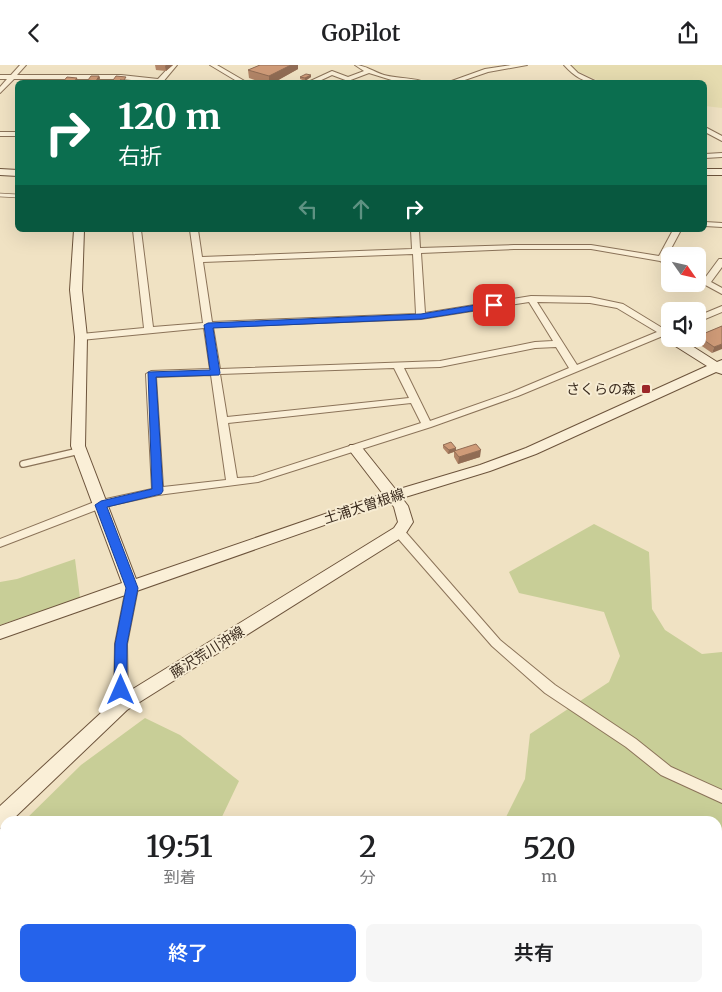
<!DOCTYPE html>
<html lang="ja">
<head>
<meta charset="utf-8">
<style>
  body { margin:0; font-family:Merriweather,"Noto Sans JP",serif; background:#f6f6f6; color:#202124; height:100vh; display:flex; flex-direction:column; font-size:19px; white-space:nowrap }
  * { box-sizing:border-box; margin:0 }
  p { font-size:16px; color:#757577 }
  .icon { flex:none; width:28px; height:28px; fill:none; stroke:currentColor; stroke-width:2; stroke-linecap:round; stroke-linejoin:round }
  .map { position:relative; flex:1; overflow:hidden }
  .panel { position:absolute; left:0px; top:751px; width:722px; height:176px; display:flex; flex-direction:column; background:#fff; border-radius:15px 15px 0 0; box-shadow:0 5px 20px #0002 }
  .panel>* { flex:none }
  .guide { position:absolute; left:15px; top:15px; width:692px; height:152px; border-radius:8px; box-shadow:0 5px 20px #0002; background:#0b6e4f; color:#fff; overflow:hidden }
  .needle { width:32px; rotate:124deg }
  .fabs { position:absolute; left:661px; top:182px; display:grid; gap:10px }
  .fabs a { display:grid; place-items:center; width:45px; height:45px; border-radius:8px; background:#fff; box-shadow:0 5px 20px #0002; font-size:25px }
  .pin { position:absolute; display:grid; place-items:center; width:42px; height:42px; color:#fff; margin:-21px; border-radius:10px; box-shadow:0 2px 8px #0006 }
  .me { position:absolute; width:55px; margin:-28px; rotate:0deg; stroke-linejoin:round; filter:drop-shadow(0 0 4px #0008) }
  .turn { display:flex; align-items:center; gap:18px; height:105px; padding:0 20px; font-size:22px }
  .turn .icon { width:65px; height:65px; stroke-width:2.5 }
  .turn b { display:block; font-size:35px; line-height:42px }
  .lanes { display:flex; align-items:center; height:48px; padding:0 20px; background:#0003; justify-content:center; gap:25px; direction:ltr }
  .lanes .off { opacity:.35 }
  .eta { display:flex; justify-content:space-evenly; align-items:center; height:85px; text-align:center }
  .eta b { font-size:30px; font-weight:600; line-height:35px }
  .primary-button { display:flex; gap:10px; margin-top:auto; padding:10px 20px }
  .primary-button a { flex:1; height:58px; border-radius:8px; background:#2563eb; color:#fff; font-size:20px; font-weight:600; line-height:58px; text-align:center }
  .primary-button a+a { background:#f6f6f6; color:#202124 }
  header { display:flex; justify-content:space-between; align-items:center; height:65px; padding:0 20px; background:#fff; font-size:22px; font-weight:600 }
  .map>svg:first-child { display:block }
</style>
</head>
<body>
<header><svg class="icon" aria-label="back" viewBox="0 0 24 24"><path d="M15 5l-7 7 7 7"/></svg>GoPilot<svg class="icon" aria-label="share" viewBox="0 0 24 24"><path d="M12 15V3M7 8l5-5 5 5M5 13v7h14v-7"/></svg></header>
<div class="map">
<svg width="722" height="927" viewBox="0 0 722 927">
  <rect width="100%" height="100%" fill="#f0e2c3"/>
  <path fill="#e6dcb0" d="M571,0H722V43L705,41V18L601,17L575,5Z"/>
  <path fill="#c8ce97" d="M594,459L649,487L652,544L665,565L702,589L722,587V927H0V780L5,775V922H718V756H504L525,714L530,669L609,617L620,591L604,547L519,528L509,507Z
    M75,494L80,533L0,560V517L17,514Z
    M145,653L180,670L239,716L220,756H24L81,700Z"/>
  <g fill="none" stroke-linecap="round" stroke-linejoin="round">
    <g stroke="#8b7359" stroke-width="4.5">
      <path id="lane-far1" d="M0,130L18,131"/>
    </g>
    <g stroke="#8b7359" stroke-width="8">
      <path id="lane" d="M23,399L79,386"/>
    </g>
    <g stroke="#8b7359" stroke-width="2">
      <path id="street" d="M20,0H26L17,10H121L158,14L171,0H177L162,18L121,14H14L0,28V22L7,14H0V10H11Z
        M210,0H217L248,18H240Z
        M355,0C365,0 374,7 384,10C398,14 414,12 427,18L398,17L369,8L348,16L332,10L315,18H306L332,6L348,12L364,6Z
        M511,0H527L488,7L456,18H446L485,4Z
        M564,0H570L578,8L599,18C584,18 574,11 564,0Z
        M705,62L722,71V76L705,67Z
        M0,67H18V71H0Z
        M722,88V92L705,93V89Z
        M705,157L722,158V162L705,161Z
        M133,165H141L153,262L203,258L190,165H198L202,192L412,184L411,165H419L420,183L514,180H591L659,191L673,165H681L666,193L670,195V201L660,196L591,184H514L421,188L425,248L531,231L590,232L623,239L664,264L670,262V268L518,331L431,362L258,417L158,430L104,442L0,482V474L97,436L152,424L146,309L151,306L210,304L204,263L81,275L76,272L81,269L144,263ZM413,189L416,249L212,257L203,197ZM529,237L553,276L535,277L440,296L220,304L213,262L421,254ZM537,237L590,238L617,243L657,267L577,300ZM556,282L569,303L512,327L430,356L404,303L440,302L535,283ZM394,303L409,333L227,352L220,309ZM211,310L226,415L163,422L156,312ZM411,338L421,358L253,412L237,413L228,358Z
        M719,194H722V202L711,217L722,223V229L698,216V211L705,213Z
        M722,241V247L698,257V251Z
        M399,463L403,464L500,575L555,620L636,674L671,702L722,725V738L661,710L626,682L545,628L492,581L395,470L393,467Z
        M132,519L136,520L138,523L127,579L128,640L126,644L121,645L116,644L114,640L115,579L126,523L128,520Z
        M722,807V828L718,829V809Z
        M683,922H699V927H683Z"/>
    </g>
    <g stroke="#6d543c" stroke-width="2">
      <path id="secondary" d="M0,104L18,105V111L0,110Z
        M705,104H722V110H705Z
        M74,165H84L82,225L87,272L85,381L136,514L383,429L350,386L348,383L350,380H360L396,425L480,400L526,383L707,301L669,277L667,274L669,271L670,274H681L717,297L722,295V309L716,307L536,389L490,406L402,433L408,441L413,457L404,471L127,645L11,756H5V761L0,763V741L115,635L394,463L398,457L394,442L390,437L0,574V561L122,518L71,381L75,272L70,225Z"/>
    </g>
    <use href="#lane-far1" stroke="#faefd7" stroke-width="3"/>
    <use href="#lane" stroke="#faefd7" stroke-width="5.5"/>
    <use href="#street" fill="#faefd7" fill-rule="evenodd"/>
    <use href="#secondary" fill="#faefd7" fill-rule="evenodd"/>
  </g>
  <path fill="#b28567" d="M155,0H173L166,6L156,5Z
    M260,0H298V4L273,18H263L249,13L248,5Z
    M311,10V12L305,16L300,14V12Z
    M99,11L100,13L97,18H88V15Z
    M722,261L712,288L696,277L698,271Z
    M443,380L456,383V385L480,392L458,399L454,392V387L448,389L443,383Z"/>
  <path fill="#916c54" d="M166,0H173L166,6L165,1Z
    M290,0H298V4L273,18H269V11Z
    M311,10V12L305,16V13Z
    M99,11L100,13L97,18L96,16Z
    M77,13L78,18H73Z
    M722,279V284L712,288L714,282Z
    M456,383V386L448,389L449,385Z
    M481,385L480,392L458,399L459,392Z"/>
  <path fill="#cf9b78" stroke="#916c54" d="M260,0H291L269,11L248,5Z
    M306,9L311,10L305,13L300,12Z
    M91,11H99L96,16L88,15Z
    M116,11L126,12L124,15H120L125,16L124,18H111Z
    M67,12L77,13L73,18H62Z
    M722,261V279L714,282L698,271Z
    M451,377L456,383L449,385L443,380Z
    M476,379L481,385L459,392L454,386Z"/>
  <path fill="#2563eb" stroke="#184099" d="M494,237L497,238V242L421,254L213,263L220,308L219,310L156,312L163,426L161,429L107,442L138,523L127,579V625L125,629L121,630L116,629L114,625L115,579L126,523L95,440L101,436L152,424L148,307L210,305L204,260L208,258L421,249Z"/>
  <rect fill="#9c2729" stroke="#f7ecd3" stroke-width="2" x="641" y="319" width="10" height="10" rx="2.5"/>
  <g text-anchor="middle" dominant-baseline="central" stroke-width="4" stroke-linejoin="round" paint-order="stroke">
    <g font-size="14" fill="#3a2b1e" stroke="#f7ecd3" text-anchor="end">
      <text x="636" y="324">さくらの森</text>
    </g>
    <g font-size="14" fill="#3a2b1e" stroke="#f7ecd3">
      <text transform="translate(364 441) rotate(-18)">土浦大曽根線</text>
      <text transform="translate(207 587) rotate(-32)">藤沢荒川沖線</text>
    </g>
  </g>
</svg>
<div class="fabs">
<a><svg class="needle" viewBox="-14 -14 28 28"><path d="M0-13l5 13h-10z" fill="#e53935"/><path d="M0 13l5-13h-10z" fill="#757577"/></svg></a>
<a><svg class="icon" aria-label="sound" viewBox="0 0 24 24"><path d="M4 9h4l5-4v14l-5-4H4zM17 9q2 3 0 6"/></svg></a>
</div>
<div class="pin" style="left:494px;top:240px;background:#d93025"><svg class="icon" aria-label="arrive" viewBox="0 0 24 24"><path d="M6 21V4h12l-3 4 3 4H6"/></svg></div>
<svg class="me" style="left:121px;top:625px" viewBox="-20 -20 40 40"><path d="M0-17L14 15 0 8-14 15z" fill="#2563eb" stroke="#fff" stroke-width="4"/></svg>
<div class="guide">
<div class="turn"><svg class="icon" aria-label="right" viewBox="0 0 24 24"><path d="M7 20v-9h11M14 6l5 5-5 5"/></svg><div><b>120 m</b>右折</div></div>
<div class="lanes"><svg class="icon off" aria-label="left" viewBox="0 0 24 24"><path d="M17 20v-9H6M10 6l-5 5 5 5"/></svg><svg class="icon off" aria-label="ahead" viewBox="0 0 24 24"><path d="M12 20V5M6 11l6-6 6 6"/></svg><svg class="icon" aria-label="right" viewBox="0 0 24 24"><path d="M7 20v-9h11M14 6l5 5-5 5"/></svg></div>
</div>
<section class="panel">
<div class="eta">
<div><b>19:51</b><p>到着</p></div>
<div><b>2</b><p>分</p></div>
<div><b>520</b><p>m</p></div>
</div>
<div class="primary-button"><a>終了</a><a>共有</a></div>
</section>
</div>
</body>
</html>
